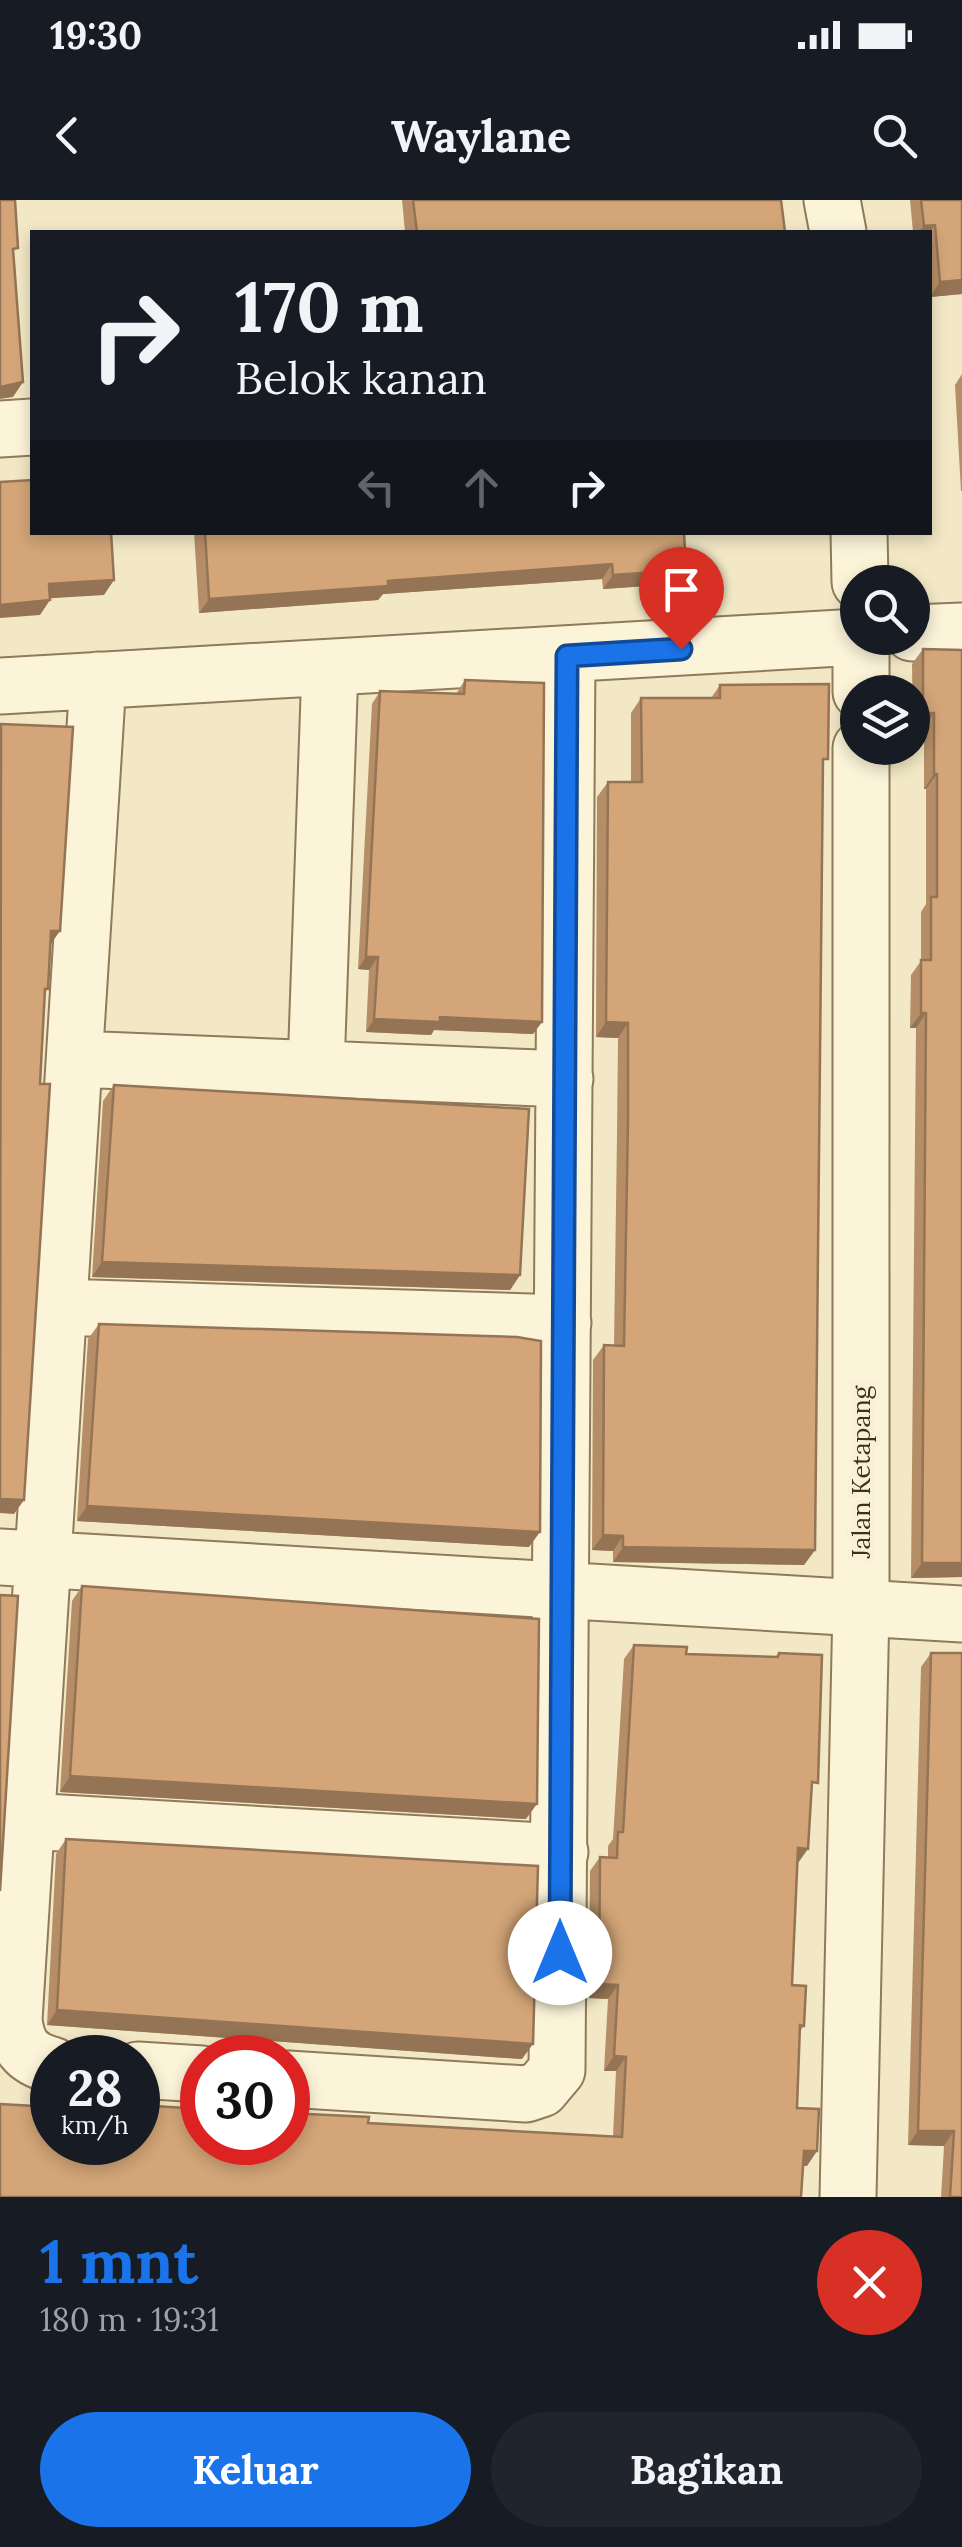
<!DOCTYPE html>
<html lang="id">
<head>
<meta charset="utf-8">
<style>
  body { margin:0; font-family:Lora,serif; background:#20242c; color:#f1f3f6; height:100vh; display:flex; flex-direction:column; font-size:38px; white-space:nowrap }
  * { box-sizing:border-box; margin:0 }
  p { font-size:32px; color:#9ea1a6 }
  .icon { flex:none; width:55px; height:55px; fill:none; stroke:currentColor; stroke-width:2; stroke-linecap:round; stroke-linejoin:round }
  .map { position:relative; height:1997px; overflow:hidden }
  .side { display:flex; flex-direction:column; background:#171b24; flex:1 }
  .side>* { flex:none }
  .guide { position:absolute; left:30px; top:30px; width:902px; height:305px; border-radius:0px; box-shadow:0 5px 15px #0003; background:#171b24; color:#f1f3f6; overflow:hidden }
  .controls { position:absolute; left:840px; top:365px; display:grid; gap:20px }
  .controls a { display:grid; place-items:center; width:90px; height:90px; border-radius:50%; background:#171b24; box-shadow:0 5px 15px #0003; font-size:50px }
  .speed { position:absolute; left:30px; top:1835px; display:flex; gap:20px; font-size:50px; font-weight:700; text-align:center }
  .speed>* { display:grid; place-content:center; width:130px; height:130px; border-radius:50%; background:#171b24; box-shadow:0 5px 15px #0003; line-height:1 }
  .speed small { font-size:25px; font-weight:400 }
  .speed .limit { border:15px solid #d22; background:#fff; color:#111 }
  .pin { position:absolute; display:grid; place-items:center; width:85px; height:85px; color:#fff; margin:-102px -42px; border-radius:50% 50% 50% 0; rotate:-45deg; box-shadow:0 0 10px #0007 }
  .pin .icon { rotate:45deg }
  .me { position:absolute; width:110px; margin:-55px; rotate:0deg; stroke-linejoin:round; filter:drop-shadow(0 0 8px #0008) }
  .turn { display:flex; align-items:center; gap:35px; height:210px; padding:0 40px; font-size:45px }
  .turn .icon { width:130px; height:130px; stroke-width:2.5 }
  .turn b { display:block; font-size:70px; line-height:85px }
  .lanes { display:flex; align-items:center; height:95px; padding:0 40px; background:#0003; justify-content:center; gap:50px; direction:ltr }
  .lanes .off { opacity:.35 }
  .round { display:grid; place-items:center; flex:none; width:105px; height:105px; border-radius:52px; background:#20242c }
  .headline { display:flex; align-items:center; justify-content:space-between; height:170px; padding:0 40px }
  h1 { font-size:60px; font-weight:700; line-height:75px; color:#1a73e8 }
  .primary-button { display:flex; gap:20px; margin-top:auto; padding:20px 40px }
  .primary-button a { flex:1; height:115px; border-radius:60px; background:#1a73e8; color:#fff; font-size:40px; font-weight:700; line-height:115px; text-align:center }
  .primary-button a+a { background:#20242c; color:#f1f3f6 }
  .status { display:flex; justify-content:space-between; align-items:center; height:70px; padding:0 50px; background:#171b24; direction:ltr }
  .status svg { height:28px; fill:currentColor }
  header { display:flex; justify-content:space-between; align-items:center; height:130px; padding:0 40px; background:#171b24; font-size:45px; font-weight:700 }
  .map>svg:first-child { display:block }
</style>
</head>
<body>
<div class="status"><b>19:30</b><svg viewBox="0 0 49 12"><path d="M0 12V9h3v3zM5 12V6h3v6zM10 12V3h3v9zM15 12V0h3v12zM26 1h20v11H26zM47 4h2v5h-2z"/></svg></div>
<header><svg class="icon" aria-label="back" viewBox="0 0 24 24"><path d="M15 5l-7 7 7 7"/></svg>Waylane<svg class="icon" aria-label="search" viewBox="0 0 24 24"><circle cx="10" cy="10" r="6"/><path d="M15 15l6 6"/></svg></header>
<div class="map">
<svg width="962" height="1997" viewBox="0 0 962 1997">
  <rect width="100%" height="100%" fill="#f2e8c5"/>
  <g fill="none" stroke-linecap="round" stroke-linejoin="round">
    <g stroke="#8f7a59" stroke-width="59">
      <path id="minor" d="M0,229L32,227
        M912,433L962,431
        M0,486L858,437
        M76,859L565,879
        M316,869L330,468
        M60,1107L563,1123
        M0,1357L962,1414
        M27,1621L560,1652
        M52,1865C26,1858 17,1846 14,1820L98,480
        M138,1870L202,1874
        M288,1879L526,1894L541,1889L557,1870L567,456"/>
    </g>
    <g stroke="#8f7a59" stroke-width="59">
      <path id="tertiary" d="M832,0L838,32
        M859,332L860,382
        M861,438V492
        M848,1997L861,1407V548"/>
    </g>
    <use href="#minor" stroke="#fbf4d9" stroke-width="55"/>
    <use href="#tertiary" stroke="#fbf4d9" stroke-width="55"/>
  </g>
  <path fill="#b58e67" d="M402,0H781L785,32H405Z
    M910,0H962V94L930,97V32H913Z
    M962,174V291H961L955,185Z
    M194,332H684L686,370L676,384L603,389L602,379L383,394L378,400L199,413Z
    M923,449L962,450V1377L911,1378L916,828H910L911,775L921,761V712L926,704V589H924V528H913L912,464Z
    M465,480L542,822L533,834L434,830L431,835L366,832L369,770L358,769L372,504L380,491L456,494Z
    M720,485L823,566L815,1350L804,1365L613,1362V1351L592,1350L593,1160L604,1145L614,1146L617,935L618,838L596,837L597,597L608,582H631V513L641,498H711Z
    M114,885L520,1075L510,1090L92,1077L103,901Z
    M99,1124L529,1347L77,1321L88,1139Z
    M82,1386L526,1619L60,1592L72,1401Z
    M634,1445L686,1454L775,1457L779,1453L811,1592L798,1663L792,1785L804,1826L800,1831L797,1908L807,1966L368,1923L613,1937L616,1871H604L608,1799L589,1798L590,1671L600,1657L608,1658V1646L613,1639L624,1459Z
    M931,1453L962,1997H941L944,1946L908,1945L921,1467Z
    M66,1639L522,1859L47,1825L56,1654Z"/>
  <path fill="#947454" d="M935,25L930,32H919L924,26Z
    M962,80V94L930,97L940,82Z
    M23,182L13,197L0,199V187Z
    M612,364L602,379L383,394L378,400L199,413L209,399L388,381Z
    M686,370L676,384L603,389L613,375Z
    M114,380L104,395L39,399L49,384Z
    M50,400L40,415L0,418V405Z
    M923,513H934L924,528H913Z
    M934,574H937L926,589H924Z
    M51,731H60L50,745Z
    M366,757H378L369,770L358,769Z
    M921,813H926L916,828H910Z
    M440,817L542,822L533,834L434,830L431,835L366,832L374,819Z
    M606,822L628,823L618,838L596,837Z
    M102,1062L520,1075L510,1090L92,1077Z
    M0,1299L24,1300L14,1314L0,1313Z
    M87,1306L540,1332L529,1347L77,1321Z
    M603,1335L623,1336L613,1351L592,1350Z
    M623,1347L815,1350L804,1365L613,1362Z
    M922,1363H962V1377L911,1378Z
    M70,1576L537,1604L526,1619L60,1592Z
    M798,1648L808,1649L798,1663Z
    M599,1784L618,1785L608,1799L589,1798Z
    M57,1810L533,1844L522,1859L47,1825Z
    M614,1856L626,1857L616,1871H604Z
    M918,1931H954L944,1946L908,1945Z
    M804,1951H817L807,1966L794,1965Z"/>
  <path fill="#d3a578" stroke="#947454" stroke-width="2.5" d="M0,0H15L18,48L13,49L23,182L0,187Z
    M413,0H781L785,32H417Z
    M921,0H962V80L940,82L935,25L924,26Z
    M32,280V332H111L114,380L49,384L50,400L0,405V282Z
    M205,332H684L686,370L613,375L612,364L388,381V386L209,399Z
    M923,449L962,450V1363H922L926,813H921V760H931V697H937V574H934V513H923Z
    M465,480L544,483L542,822L440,817V822L374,819L378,757H366L380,491L464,494Z
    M829,484L828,559H823L815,1350L623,1347V1336L603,1335L604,1145L624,1146L628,920V823L606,822L608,582H642L641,498H720V485Z
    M1,524L73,527L60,731H51L48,789H45L40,884H50L24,1300L0,1299Z
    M114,885L529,909L520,1075L102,1062Z
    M99,1124L517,1137L541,1141L540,1332L87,1306Z
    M82,1386L539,1419L537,1604L70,1576Z
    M0,1395L18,1396L0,1691Z
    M634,1445L687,1447L686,1454L778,1457L779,1453L822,1455L818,1583L812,1582L808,1649L798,1648L792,1785L806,1786L804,1826L800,1825L797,1908L819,1909L817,1951H804L801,1997H0V1904L52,1907V1942H138V1905L202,1909V1942H288V1913L369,1917L368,1923L622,1937L626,1857L614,1856L618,1785L599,1784L600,1657L617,1658L618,1632H623Z
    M931,1453H962V1997H950L954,1931H918Z
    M66,1639L538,1666L533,1844L57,1810Z"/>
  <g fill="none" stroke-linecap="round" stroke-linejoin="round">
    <g stroke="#114b97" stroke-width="25">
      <path id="route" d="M560,1753L567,456L681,449"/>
    </g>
    <use href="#route" stroke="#1a73e8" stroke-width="18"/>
  </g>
  <g text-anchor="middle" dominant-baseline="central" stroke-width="10" stroke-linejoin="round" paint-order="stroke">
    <g font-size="25" fill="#3e301e" stroke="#f8f1d5">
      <text transform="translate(861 1272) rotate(-90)">Jalan Ketapang</text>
    </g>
  </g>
</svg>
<div class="controls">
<a><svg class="icon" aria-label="search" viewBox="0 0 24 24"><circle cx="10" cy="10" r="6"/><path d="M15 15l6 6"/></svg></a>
<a><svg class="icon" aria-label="layers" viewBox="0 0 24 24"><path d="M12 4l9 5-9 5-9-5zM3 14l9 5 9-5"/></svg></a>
</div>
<div class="speed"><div>28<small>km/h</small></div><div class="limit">30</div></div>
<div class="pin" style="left:681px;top:449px;background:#d93025"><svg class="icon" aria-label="arrive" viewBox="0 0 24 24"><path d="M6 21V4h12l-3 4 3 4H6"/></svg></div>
<svg class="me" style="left:560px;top:1753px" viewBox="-20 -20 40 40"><circle r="19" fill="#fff"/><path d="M0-13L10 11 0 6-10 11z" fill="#1a73e8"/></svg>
<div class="guide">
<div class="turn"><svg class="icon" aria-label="right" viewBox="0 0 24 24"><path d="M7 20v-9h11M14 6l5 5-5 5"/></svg><div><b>170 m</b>Belok kanan</div></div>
<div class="lanes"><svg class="icon off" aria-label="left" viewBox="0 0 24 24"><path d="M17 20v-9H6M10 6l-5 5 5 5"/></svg><svg class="icon off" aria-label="ahead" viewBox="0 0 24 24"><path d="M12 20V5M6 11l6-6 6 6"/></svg><svg class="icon" aria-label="right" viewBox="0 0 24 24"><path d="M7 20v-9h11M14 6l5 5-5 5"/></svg></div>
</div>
</div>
<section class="side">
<div class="headline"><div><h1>1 mnt</h1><p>180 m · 19:31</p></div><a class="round" style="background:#d93025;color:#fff"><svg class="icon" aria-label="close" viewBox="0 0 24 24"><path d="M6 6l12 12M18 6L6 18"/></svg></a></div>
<div class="primary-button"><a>Keluar</a><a>Bagikan</a></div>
</section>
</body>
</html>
